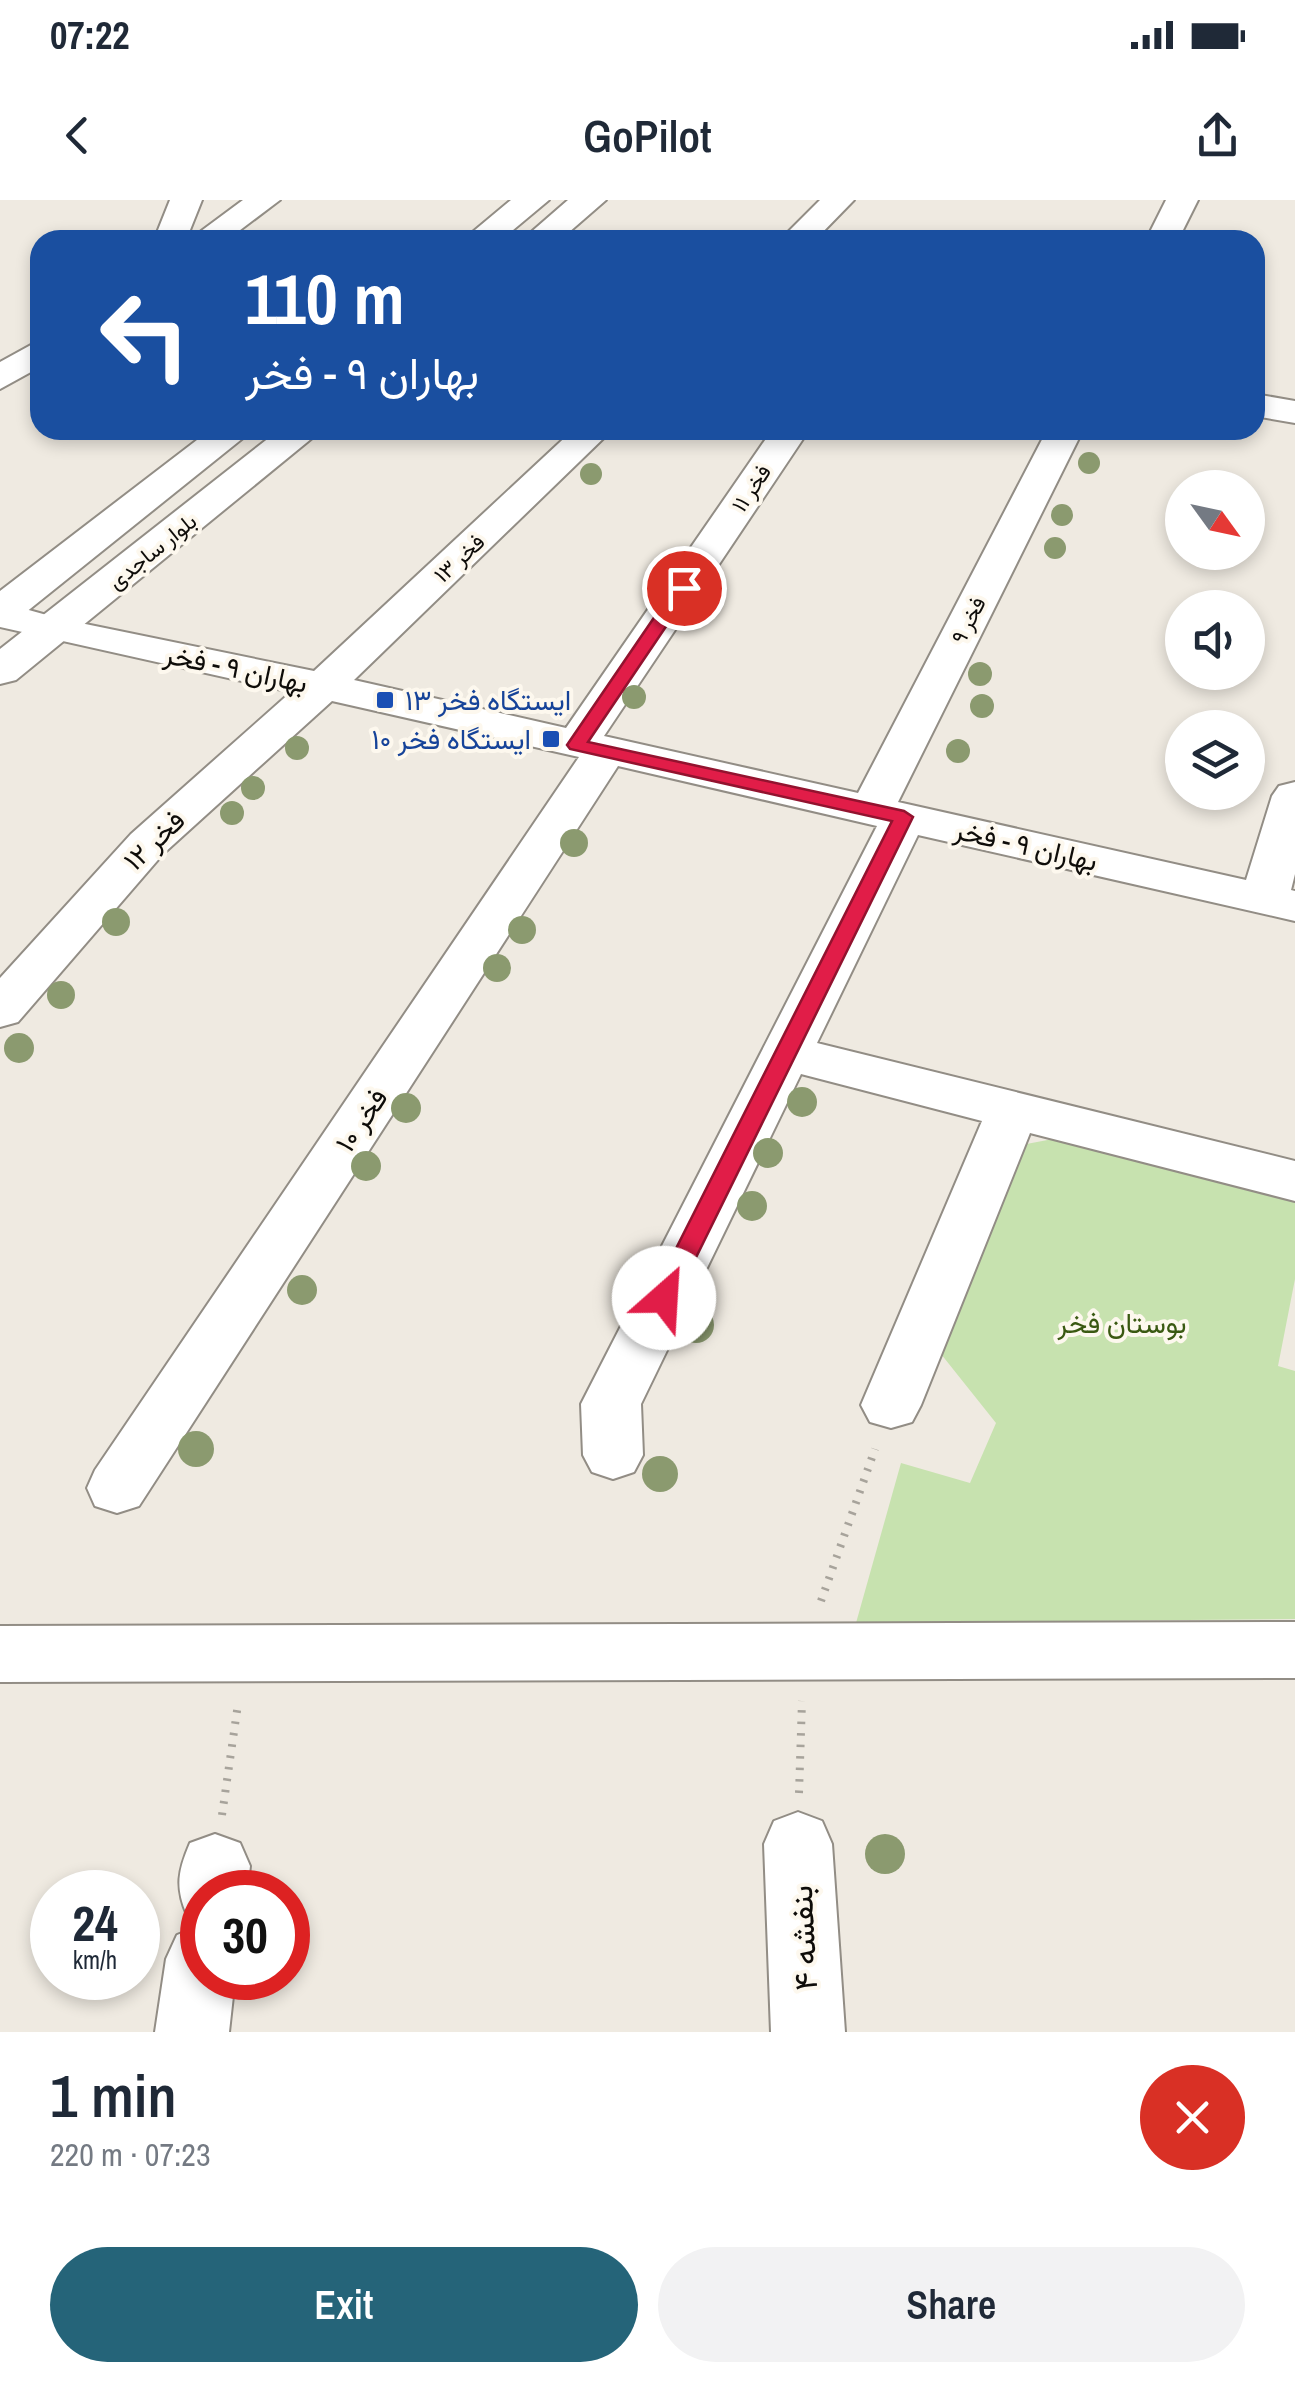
<!DOCTYPE html>
<html lang="en">
<head>
<meta charset="utf-8">
<style>
  body { margin:0; font-family:"Archivo Narrow",Vazirmatn,sans-serif; background:#f2f2f3; color:#1f2937; height:100vh; display:flex; flex-direction:column; font-size:38px; white-space:nowrap }
  * { box-sizing:border-box; margin:0 }
  p { font-size:32px; color:#747a83 }
  .icon { flex:none; width:55px; height:55px; fill:none; stroke:currentColor; stroke-width:2; stroke-linecap:round; stroke-linejoin:round }
  .map { position:relative; height:1832px; overflow:hidden }
  .panel { display:flex; flex-direction:column; background:#fff; flex:1 }
  .panel>* { flex:none }
  .guide { position:absolute; left:30px; top:30px; width:1235px; height:210px; border-radius:30px; box-shadow:0 5px 15px #0003; background:#1a4fa0; color:#fff; overflow:hidden }
  .needle { width:65px; rotate:123deg }
  .buttons { position:absolute; left:1165px; top:270px; display:grid; gap:20px }
  .buttons a { display:grid; place-items:center; width:100px; height:100px; border-radius:50%; background:#fff; box-shadow:0 5px 15px #0003; font-size:50px }
  .speed { position:absolute; left:30px; top:1670px; display:flex; gap:20px; font-size:50px; font-weight:700; text-align:center }
  .speed>* { display:grid; place-content:center; width:130px; height:130px; border-radius:50%; background:#fff; box-shadow:0 5px 15px #0003; line-height:1 }
  .speed small { font-size:25px; font-weight:400 }
  .speed .limit { border:15px solid #d22; background:#fff; color:#111 }
  .pin { position:absolute; display:grid; place-items:center; width:85px; height:85px; color:#fff; margin:-42px; border:5px solid #fff; border-radius:50%; box-shadow:0 2px 10px #0007 }
  .me { position:absolute; width:110px; margin:-55px; rotate:26deg; stroke-linejoin:round; filter:drop-shadow(0 0 8px #0008) }
  .turn { display:flex; align-items:center; gap:35px; height:210px; padding:0 50px; font-size:45px }
  .turn .icon { width:130px; height:130px; stroke-width:2.5 }
  .turn b { display:block; font-size:70px; line-height:85px }
  .round { display:grid; place-items:center; flex:none; width:105px; height:105px; border-radius:52px; background:#f2f2f3 }
  .overview { display:flex; align-items:center; justify-content:space-between; height:170px; padding:0 50px }
  h1 { font-size:60px; font-weight:600; line-height:75px }
  .cta { display:flex; gap:20px; margin-top:auto; padding:20px 50px }
  .cta a { flex:1; height:115px; border-radius:60px; background:#256479; color:#fff; font-size:40px; font-weight:600; line-height:115px; text-align:center }
  .cta a+a { background:#f2f2f3; color:#1f2937 }
  .status { display:flex; justify-content:space-between; align-items:center; height:70px; padding:0 50px; background:#fff; direction:ltr }
  .status svg { height:28px; fill:currentColor }
  header { display:flex; justify-content:space-between; align-items:center; height:130px; padding:0 50px; background:#fff; font-size:45px; font-weight:600 }
  .map>svg:first-child { display:block }
</style>
</head>
<body>
<div class="status"><b>07:22</b><svg viewBox="0 0 49 12"><path d="M0 12V9h3v3zM5 12V6h3v6zM10 12V3h3v9zM15 12V0h3v12zM26 1h20v11H26zM47 4h2v5h-2z"/></svg></div>
<header><svg class="icon" aria-label="back" viewBox="0 0 24 24"><path d="M15 5l-7 7 7 7"/></svg>GoPilot<svg class="icon" aria-label="share" viewBox="0 0 24 24"><path d="M12 15V3M7 8l5-5 5 5M5 13v7h14v-7"/></svg></header>
<div class="map">
<svg width="1295" height="1832" viewBox="0 0 1295 1832">
  <rect width="100%" height="100%" fill="#efeae1"/>
  <path fill="#c7e2af" d="M1058,938L1295,1002V1079L1278,1166L1295,1171V1419L856,1423L901,1263L970,1283L996,1223L937,1149L1016,946Z"/>
  <g fill="none" stroke-linecap="round" stroke-linejoin="round">
    <g stroke="#928d85" stroke-width="4">
      <path id="minor" d="M170,0H202L186,40H154Z
        M243,0H280L227,40H189Z
        M820,0H854L815,40H780Z
        M1166,0H1198L1178,40H1146Z
        M40,140V167L0,189V162Z
        M1255,194L1295,201V223L1255,216Z
        M573,230H612L354,480L566,528L772,230H809L604,536L858,593L1047,230H1083L898,602L1246,680L1272,596L1279,586L1295,582V674L1291,690L1295,691V721L918,635L817,843L1295,961V1001L1030,933L921,1205L912,1222L891,1228L870,1222L861,1205L982,921L801,874L641,1204L643,1255L634,1272L613,1279L592,1272L583,1255L581,1204L877,626L618,566L139,1306L117,1313L95,1306L87,1288L95,1270L579,557L332,501L163,654L18,822L0,827V778L131,634L291,492L0,427V402L61,419L314,471Z
        M1295,1422V1478L0,1482V1426Z
        M798,1612L822,1621L832,1644L845,1832H771L764,1644L774,1621Z
        M215,1634L240,1643L250,1666L247,1692H202V1721L187,1715C175,1687 178,1671 190,1643Z
        M202,1725V1778H235L229,1832H155L166,1759L177,1735Z"/>
    </g>
    <g stroke="#928d85" stroke-width="4">
      <path id="major" d="M511,0H549L501,40H463Z
        M568,0H606L560,40H522Z
        M210,230H253L15,421L0,425V391Z
        M279,230H322L16,480L0,484V449Z"/>
    </g>
    <path stroke="#a7a39b" stroke-width="8" stroke-dasharray="2.5 9" stroke-linecap="butt" d="M821,1401L875,1249
      M799,1593L802,1501
      M222,1615L238,1504"/>
    <use href="#minor" fill="#fff" fill-rule="evenodd"/>
    <use href="#major" fill="#fff" fill-rule="evenodd"/>
  </g>
  <g fill="#8b9a6f">
    <circle cx="1089" cy="263" r="11"/>
    <circle cx="591" cy="274" r="11"/>
    <circle cx="1062" cy="315" r="11"/>
    <circle cx="1055" cy="348" r="11"/>
    <circle cx="705" cy="394" r="11"/>
    <circle cx="980" cy="474" r="12"/>
    <circle cx="634" cy="497" r="12"/>
    <circle cx="982" cy="506" r="12"/>
    <circle cx="297" cy="548" r="12"/>
    <circle cx="958" cy="551" r="12"/>
    <circle cx="253" cy="588" r="12"/>
    <circle cx="232" cy="613" r="12"/>
    <circle cx="574" cy="643" r="14"/>
    <circle cx="116" cy="722" r="14"/>
    <circle cx="522" cy="730" r="14"/>
    <circle cx="497" cy="768" r="14"/>
    <circle cx="61" cy="795" r="14"/>
    <circle cx="19" cy="848" r="15"/>
    <circle cx="802" cy="902" r="15"/>
    <circle cx="406" cy="908" r="15"/>
    <circle cx="768" cy="953" r="15"/>
    <circle cx="366" cy="966" r="15"/>
    <circle cx="752" cy="1006" r="15"/>
    <circle cx="302" cy="1090" r="15"/>
    <circle cx="696" cy="1125" r="18"/>
    <circle cx="196" cy="1249" r="18"/>
    <circle cx="660" cy="1274" r="18"/>
    <circle cx="885" cy="1654" r="20"/>
  </g>
  <path fill="#e11d48" stroke="#92132f" stroke-width="2.5" d="M677,384L692,388L588,542L904,611L913,617L676,1098L664,1108L651,1098L892,621L570,549L567,545Z"/>
  <g fill="#1a4fb4" stroke="#fdf8ee" stroke-width="4">
    <rect x="375" y="490" width="20" height="20" rx="5"/>
    <rect x="541" y="529" width="20" height="20" rx="5"/>
  </g>
  <g text-anchor="middle" dominant-baseline="central" stroke-width="8" stroke-linejoin="round" paint-order="stroke">
    <g font-size="22" fill="#0e0c09" stroke="#fdf8ee">
      <text transform="translate(751 288) rotate(-56)">فخر ۱۱</text>
      <text transform="translate(152 351) rotate(-39)">بلوار ساجدی</text>
      <text transform="translate(459 358) rotate(-43)">فخر ۱۳</text>
      <text transform="translate(968 420) rotate(-63)">فخر ۹</text>
    </g>
    <g font-size="28" fill="#0e0c09" stroke="#fdf8ee">
      <text transform="translate(236 468) rotate(12)">بهاران ۹ - فخر</text>
      <text transform="translate(154 640) rotate(-44)">فخر ۱۲</text>
      <text transform="translate(1026 645) rotate(13)">بهاران ۹ - فخر</text>
      <text transform="translate(361 920) rotate(-56)">فخر ۱۰</text>
    </g>
    <g font-size="28" fill="#164399" stroke="#fdf8ee" text-anchor="start">
      <text x="405" y="500">ایستگاه فخر ۱۳</text>
      <text x="531" y="539" text-anchor="end">ایستگاه فخر ۱۰</text>
    </g>
    <g font-size="28" fill="#3a5912" stroke="#fdf8ee">
      <text x="1122" y="1123">بوستان فخر</text>
    </g>
    <g font-size="32" fill="#0e0c09" stroke="#fdf8ee">
      <text transform="translate(803 1738) rotate(-93)">بنفشه ۴</text>
    </g>
  </g>
</svg>
<div class="buttons">
<a><svg class="needle" viewBox="-14 -14 28 28"><path d="M0-13l5 13h-10z" fill="#e53935"/><path d="M0 13l5-13h-10z" fill="#747a83"/></svg></a>
<a><svg class="icon" aria-label="sound" viewBox="0 0 24 24"><path d="M4 9h4l5-4v14l-5-4H4zM17 9q2 3 0 6"/></svg></a>
<a><svg class="icon" aria-label="layers" viewBox="0 0 24 24"><path d="M12 4l9 5-9 5-9-5zM3 14l9 5 9-5"/></svg></a>
</div>
<div class="speed"><div>24<small>km/h</small></div><div class="limit">30</div></div>
<div class="pin" style="left:684px;top:388px;background:#d93025"><svg class="icon" aria-label="arrive" viewBox="0 0 24 24"><path d="M6 21V4h12l-3 4 3 4H6"/></svg></div>
<svg class="me" style="left:664px;top:1098px" viewBox="-20 -20 40 40"><circle r="19" fill="#fff"/><path d="M0-13L10 11 0 6-10 11z" fill="#e11d48"/></svg>
<div class="guide">
<div class="turn"><svg class="icon" aria-label="left" viewBox="0 0 24 24"><path d="M17 20v-9H6M10 6l-5 5 5 5"/></svg><div><b>110 m</b>بهاران ۹ - فخر</div></div>
</div>
</div>
<section class="panel">
<div class="overview"><div><h1>1 min</h1><p>220 m · 07:23</p></div><a class="round" style="background:#d93025;color:#fff"><svg class="icon" aria-label="close" viewBox="0 0 24 24"><path d="M6 6l12 12M18 6L6 18"/></svg></a></div>
<div class="cta"><a>Exit</a><a>Share</a></div>
</section>
</body>
</html>
